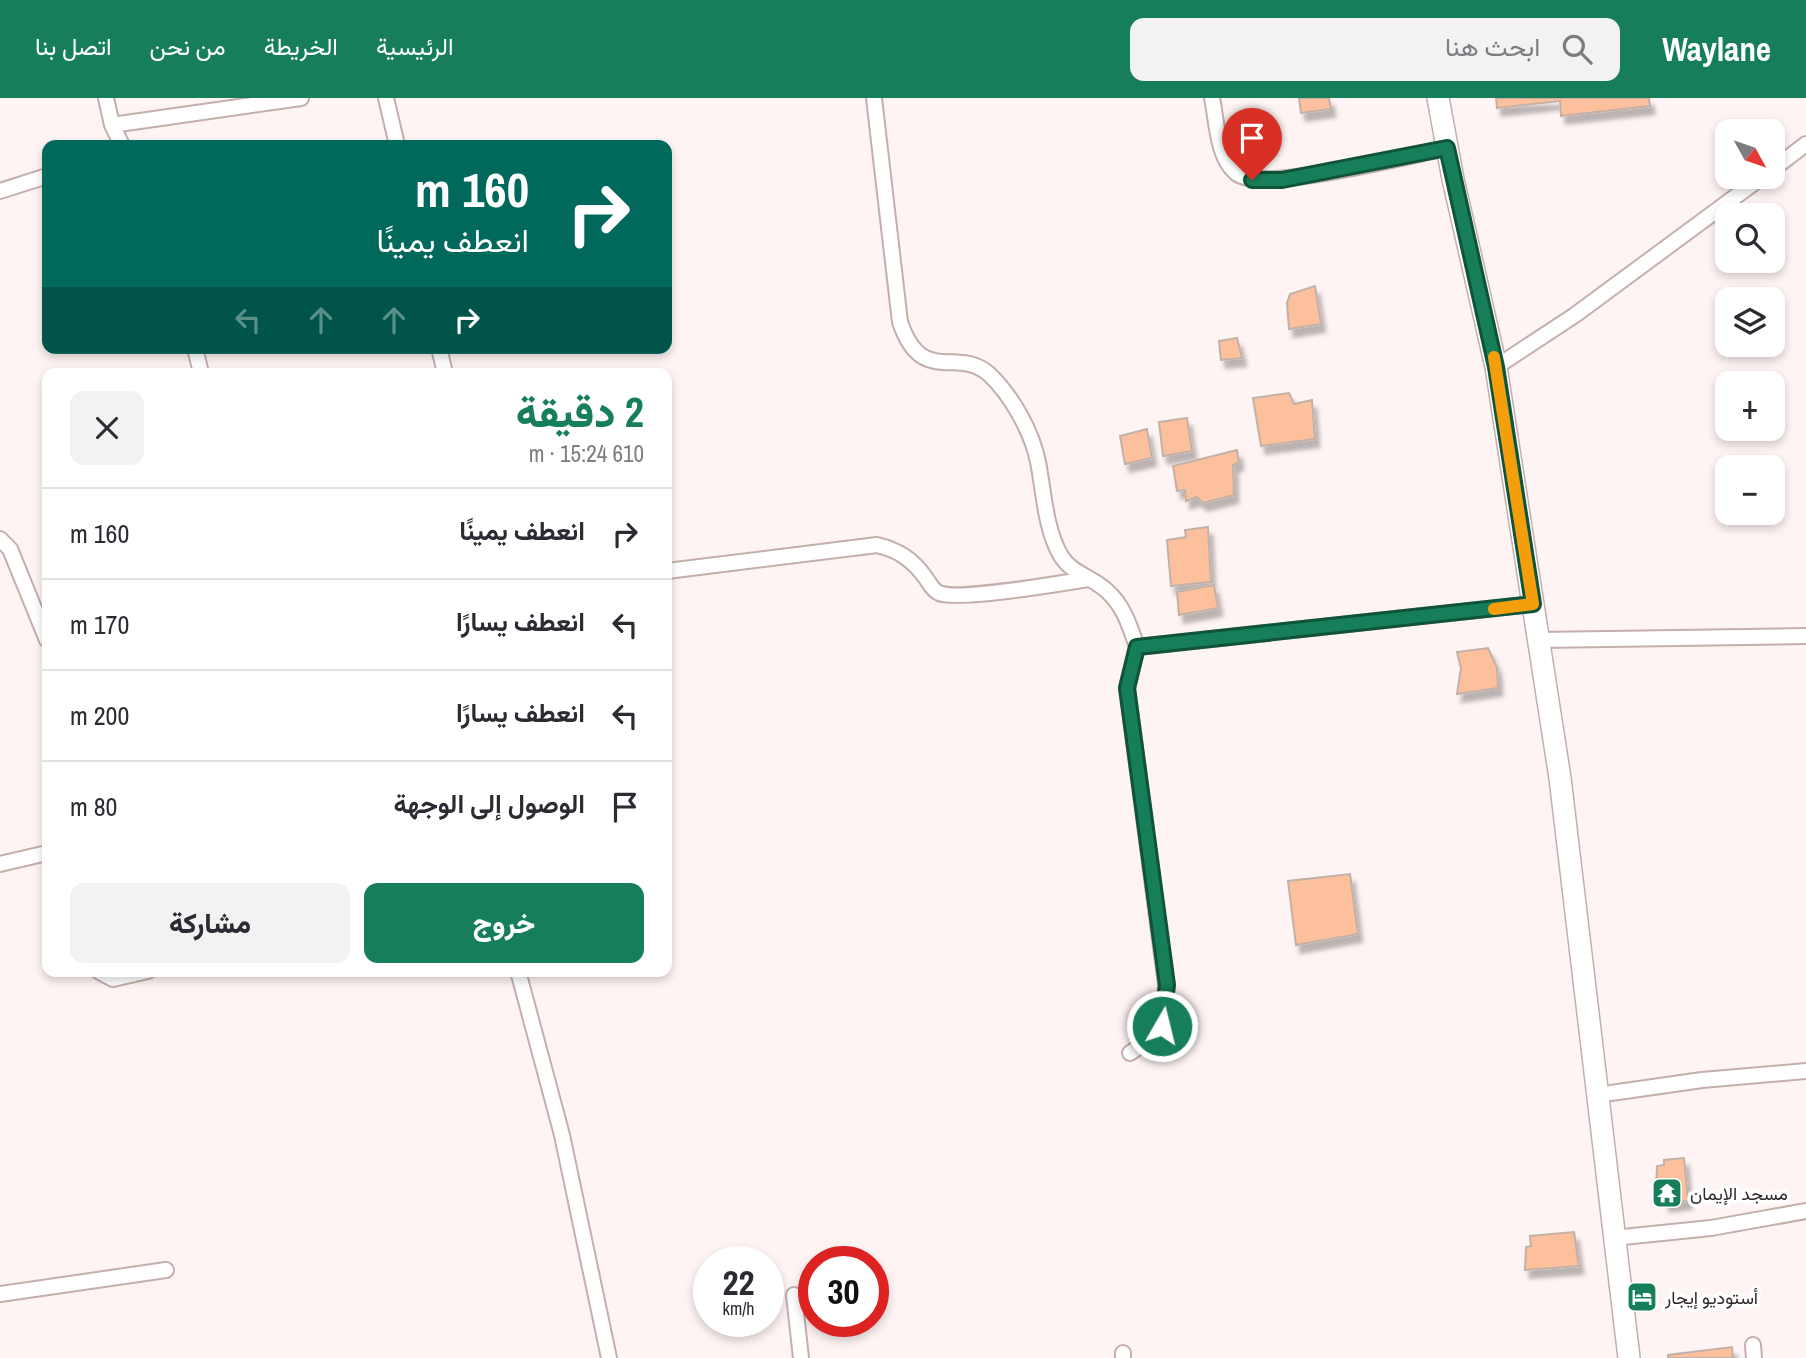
<!DOCTYPE html>
<html lang="ar">
<head>
<meta charset="utf-8">
<style>
  body { margin:0; font-family:"Archivo Narrow",Vazirmatn,sans-serif; background:#f2f2f3; color:#2b2b33; direction:rtl; height:100vh; display:flex; flex-direction:column; font-size:26px; white-space:nowrap }
  * { box-sizing:border-box; margin:0 }
  p { font-size:23px; color:#7c7c81 }
  .icon { flex:none; width:38px; height:38px; fill:none; stroke:currentColor; stroke-width:2; stroke-linecap:round; stroke-linejoin:round }
  .map { position:relative; flex:1; overflow:hidden; direction:ltr }
  .details { position:absolute; left:42px; top:270px; width:630px; height:609px; display:flex; flex-direction:column; background:#fff; border-radius:14px; box-shadow:0 4px 10px #0003; direction:rtl }
  .details>* { flex:none }
  .guide { position:absolute; left:42px; top:42px; width:630px; height:214px; border-radius:14px; box-shadow:0 4px 10px #0003; direction:rtl; background:#00695c; color:#fff; overflow:hidden }
  .needle { width:46px; rotate:130deg }
  .buttons { position:absolute; left:1715px; top:21px; display:grid; gap:14px }
  .buttons a { display:grid; place-items:center; width:70px; height:70px; border-radius:14px; background:#fff; box-shadow:0 4px 10px #0003; font-size:35px }
  .speed { position:absolute; left:693px; top:1148px; display:flex; gap:14px; font-size:35px; font-weight:700; text-align:center }
  .speed>* { display:grid; place-content:center; width:91px; height:91px; border-radius:50%; background:#fff; box-shadow:0 4px 10px #0003; line-height:1 }
  .speed small { font-size:18px; font-weight:400 }
  .speed .limit { border:10px solid #d22; background:#fff; color:#111 }
  .pin { position:absolute; display:grid; place-items:center; width:60px; height:60px; color:#fff; margin:-72px -30px; border-radius:50% 50% 50% 0; rotate:-45deg; box-shadow:0 0 7px #0007 }
  .pin .icon { rotate:45deg }
  .me { position:absolute; width:77px; margin:-38px; rotate:8deg; stroke-linejoin:round; filter:drop-shadow(0 0 5px #0008) }
  .turn { display:flex; align-items:center; gap:24px; height:147px; padding:0 28px; font-size:32px }
  .turn .icon { width:91px; height:91px; stroke-width:2.5 }
  .turn b { display:block; font-size:49px; line-height:60px }
  .lanes { display:flex; align-items:center; height:66px; padding:0 28px; background:#0003; justify-content:center; gap:35px; direction:ltr }
  .lanes .off { opacity:.35 }
  .round { display:grid; place-items:center; flex:none; width:74px; height:74px; border-radius:14px; background:#f2f2f3 }
  .summary { display:flex; align-items:center; justify-content:space-between; height:119px; padding:0 28px }
  h1 { font-size:42px; font-weight:800; line-height:52px; color:#167f5a }
  .button { display:flex; gap:14px; margin-top:auto; padding:14px 28px }
  .button a { flex:1; height:80px; border-radius:14px; background:#167f5a; color:#fff; font-size:28px; font-weight:800; line-height:80px; text-align:center }
  .button a+a { background:#f2f2f3; color:#2b2b33 }
  ul { padding:0; list-style:none }
  li { display:flex; align-items:center; gap:21px; height:91px; padding:0 28px; border-top:2px solid #e1e1e2 }
  li div { flex:1 }
  li b { display:block; font-size:26px }
  li em { font-style:normal }
  header { display:flex; align-items:center; gap:42px; box-sizing:border-box; height:98px; padding:0 35px; background:#167f5a; color:#fff }
  header strong { font-size:33px }
  nav { display:flex; gap:38px; margin-inline-start:auto; font-size:24px }
  .search { width:490px; height:63px; background:#f2f2f3; display:flex; align-items:center; gap:18px; box-sizing:border-box; padding:0 24px; border-radius:14px; color:#7c7c81; font-size:26px }
  .map>svg:first-child { display:block }
</style>
</head>
<body>
<header>
<strong>Waylane</strong>
<div class="search"><svg class="icon" aria-label="search" viewBox="0 0 24 24"><circle cx="10" cy="10" r="6"/><path d="M15 15l6 6"/></svg>ابحث هنا</div>
<nav><a>الرئيسية</a><a>الخريطة</a><a>من نحن</a><a>اتصل بنا</a></nav>
</header>
<div class="map">
<svg width="1806" height="1260" viewBox="0 0 1806 1260">
  <defs>
    <filter id="shadow"><feDropShadow dx="4.5" dy="8" stdDeviation="2" flood-color="#0004"/></filter>
  </defs>
  <rect width="100%" height="100%" fill="#fef4f3"/>
  <path fill="#fcc09c" stroke="#c3b1a7" stroke-width="2" filter="url(#shadow)" d="M1299,0H1329L1331,11L1301,15Z
    M1496,0H1649L1650,8L1561,18L1560,3L1497,10Z
    M1315,188L1321,226L1289,231L1287,205L1290,196Z
    M1237,240L1242,260L1221,262L1219,243Z
    M1289,295L1294,306L1312,302L1315,341L1261,348L1253,300Z
    M1187,320L1192,353L1163,358L1159,324Z
    M1147,331L1152,360L1125,366L1120,338Z
    M1237,352L1239,364L1233,367L1234,397L1203,405L1197,399L1186,403L1185,392L1177,393L1173,368Z
    M1208,429L1211,484L1171,488L1167,442L1186,439L1185,432Z
    M1214,487L1218,510L1179,517L1177,494Z
    M1488,550L1497,570L1498,590L1457,596L1461,570L1457,554Z
    M1350,776L1358,836L1296,847L1288,783Z
    M1684,1060L1688,1103L1665,1106L1663,1091L1656,1093L1657,1068L1664,1067V1062Z
    M1574,1134L1579,1168L1525,1172L1526,1149L1531,1148L1530,1138Z
    M1732,1249L1733,1260H1668V1257Z"/>
  <g fill="none" stroke-linecap="round" stroke-linejoin="round">
    <g stroke="#c4afac" stroke-width="18">
      <path id="street" d="M106,0L112,27L122,47
        M386,0L397,47
        M874,0L900,224C922,289 957,248 989,276C1012,298 1032,334 1038,364C1044,394 1045,431 1061,458C1072,476 1093,479 1107,493C1124,508 1130,529 1137,549
        M1212,0C1217,24 1217,59 1236,75C1260,96 1411,57 1447,50
        M112,27L301,0
        M1773,71L1806,46
        M0,93L47,78
        M195,250L201,275
        M439,250L445,275
        M1496,269L1575,217L1762,79
        M0,441L10,451L47,542
        M667,473L877,447C898,452 912,461 925,479C929,484 932,492 939,495C956,503 1064,485 1088,481
        M1539,542L1806,538
        M0,766L47,755
        M98,873L113,881L148,873
        M518,873L562,1037L609,1260
        M1130,955C1162,934 1166,924 1166,887L1127,590L1137,549L1533,506
        M1597,997L1702,982L1806,973
        M1613,1140L1711,1130L1806,1113
        M0,1196L166,1172
        M794,1197L801,1260
        M1753,1247L1754,1260
        M1123,1255V1260"/>
    </g>
    <g stroke="#c4afac" stroke-width="24">
      <path id="secondary" d="M1438,0L1453,81L1496,269L1560,680L1629,1260"/>
    </g>
    <use href="#street" stroke="#fff" stroke-width="14"/>
    <use href="#secondary" stroke="#fff" stroke-width="21"/>
  </g>
  <g fill="none" stroke-linecap="round" stroke-linejoin="round">
    <g stroke="#0e533a" stroke-width="18">
      <path id="route" d="M1162,928L1167,887L1127,590L1137,549L1533,506L1496,269L1447,50L1282,82H1252"/>
    </g>
    <use href="#route" stroke="#167f5a" stroke-width="12"/>
    <path stroke="#f59e0b" stroke-width="12" d="M1494,259L1533,506L1494,511"/>
  </g>
  <defs>
    <g id="temple-square" transform="scale(1.575)"><rect x="-9" y="-9" width="18" height="18" rx="4" fill="#167f5a" stroke="#fff"/><path d="M0-6L5-2H3V0L6.5 2.5H4V6H1.5V3h-3V6H-4V2.5H-6.5L-3 0V-2H-5Z" fill="#fff"/></g>
    <g id="hotel-square" transform="scale(1.575)"><rect x="-9" y="-9" width="18" height="18" rx="4" fill="#167f5a" stroke="#fff"/><path d="M-6-4.5h1.5V1H6V5H4.5V3h-9V5H-6ZM-4 0a1.8 1.8 0 1 1 3.6 0ZM.5 0V-2.5h3Q6-2.5 6 0Z" fill="#fff"/></g>
  </defs>
  <g fill-rule="evenodd">
    <use href="#temple-square" x="1667" y="1095"/>
    <use href="#hotel-square" x="1642" y="1199"/>
  </g>
  <g text-anchor="middle" dominant-baseline="central" stroke-width="7" stroke-linejoin="round" paint-order="stroke">
    <g font-size="18" fill="#2f2726" stroke="#fff" text-anchor="start">
      <text x="1690" y="1095">مسجد الإيمان</text>
      <text x="1665" y="1199">أستوديو إيجار</text>
    </g>
  </g>
</svg>
<div class="buttons">
<a><svg class="needle" viewBox="-14 -14 28 28"><path d="M0-13l5 13h-10z" fill="#e53935"/><path d="M0 13l5-13h-10z" fill="#7c7c81"/></svg></a>
<a><svg class="icon" aria-label="search" viewBox="0 0 24 24"><circle cx="10" cy="10" r="6"/><path d="M15 15l6 6"/></svg></a>
<a><svg class="icon" aria-label="layers" viewBox="0 0 24 24"><path d="M12 4l9 5-9 5-9-5zM3 14l9 5 9-5"/></svg></a>
<a>+</a>
<a>−</a>
</div>
<div class="speed"><div>22<small>km/h</small></div><div class="limit">30</div></div>
<div class="pin" style="left:1252px;top:82px;background:#d93025"><svg class="icon" aria-label="arrive" viewBox="0 0 24 24"><path d="M6 21V4h12l-3 4 3 4H6"/></svg></div>
<svg class="me" style="left:1162px;top:928px" viewBox="-20 -20 40 40"><circle r="17" fill="#167f5a" stroke="#fff" stroke-width="3"/><path d="M0-11L8 9 0 5-8 9z" fill="#fff"/></svg>
<div class="guide">
<div class="turn"><svg class="icon" aria-label="right" viewBox="0 0 24 24"><path d="M7 20v-9h11M14 6l5 5-5 5"/></svg><div><b>160 m</b>انعطف يمينًا</div></div>
<div class="lanes"><svg class="icon off" aria-label="left" viewBox="0 0 24 24"><path d="M17 20v-9H6M10 6l-5 5 5 5"/></svg><svg class="icon off" aria-label="ahead" viewBox="0 0 24 24"><path d="M12 20V5M6 11l6-6 6 6"/></svg><svg class="icon off" aria-label="ahead" viewBox="0 0 24 24"><path d="M12 20V5M6 11l6-6 6 6"/></svg><svg class="icon" aria-label="right" viewBox="0 0 24 24"><path d="M7 20v-9h11M14 6l5 5-5 5"/></svg></div>
</div>
<section class="details">
<div class="summary"><div><h1>2 دقيقة</h1><p>610 m · 15:24</p></div><a class="round"><svg class="icon" aria-label="close" viewBox="0 0 24 24"><path d="M6 6l12 12M18 6L6 18"/></svg></a></div>
<ul>
<li><svg class="icon" aria-label="right" viewBox="0 0 24 24"><path d="M7 20v-9h11M14 6l5 5-5 5"/></svg><div><b>انعطف يمينًا</b></div><em>160 m</em></li>
<li><svg class="icon" aria-label="left" viewBox="0 0 24 24"><path d="M17 20v-9H6M10 6l-5 5 5 5"/></svg><div><b>انعطف يسارًا</b></div><em>170 m</em></li>
<li><svg class="icon" aria-label="left" viewBox="0 0 24 24"><path d="M17 20v-9H6M10 6l-5 5 5 5"/></svg><div><b>انعطف يسارًا</b></div><em>200 m</em></li>
<li><svg class="icon" aria-label="arrive" viewBox="0 0 24 24"><path d="M6 21V4h12l-3 4 3 4H6"/></svg><div><b>الوصول إلى الوجهة</b></div><em>80 m</em></li>
</ul>
<div class="button"><a>خروج</a><a>مشاركة</a></div>
</section>
</div>
</body>
</html>
